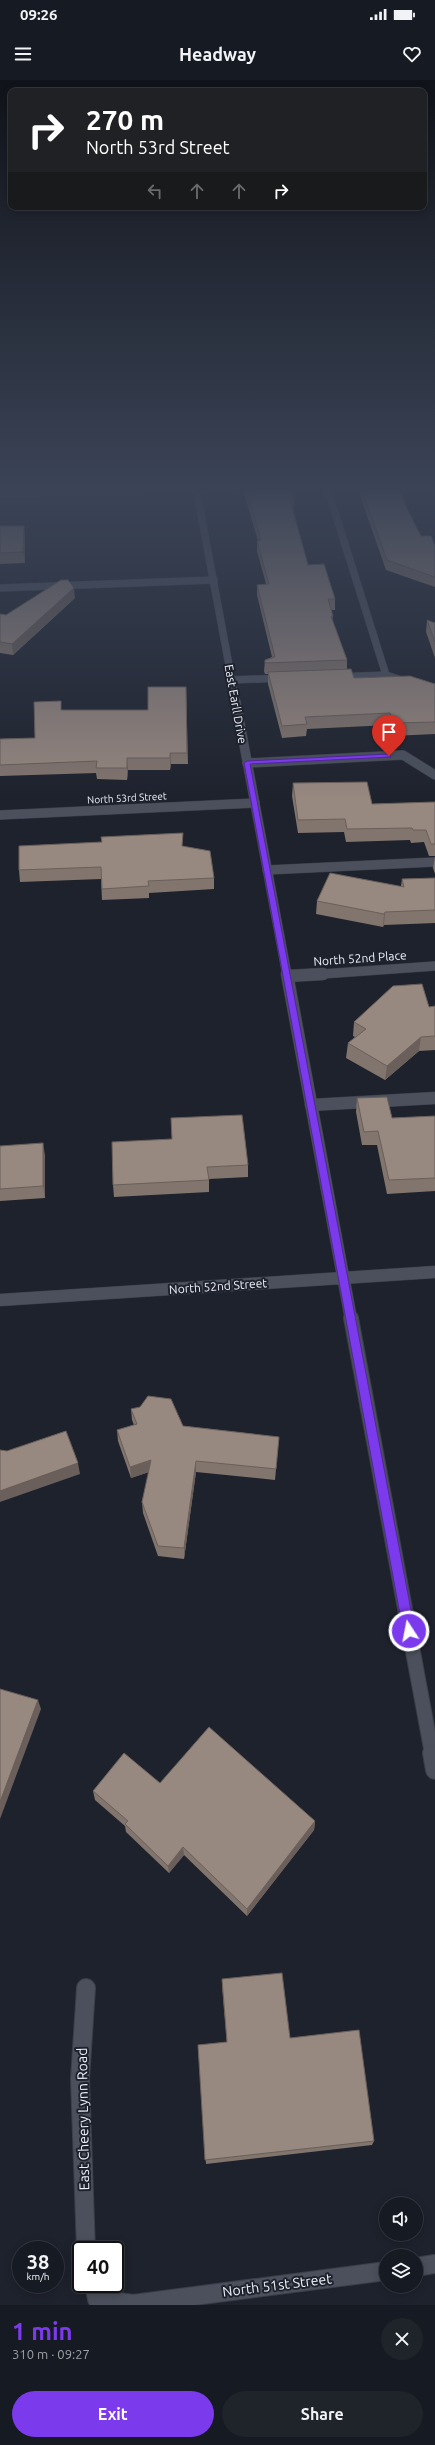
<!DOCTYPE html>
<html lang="en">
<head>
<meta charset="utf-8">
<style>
  body { margin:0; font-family:Ubuntu,sans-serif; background:#1f232a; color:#f1f3f6; height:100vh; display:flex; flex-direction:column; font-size:15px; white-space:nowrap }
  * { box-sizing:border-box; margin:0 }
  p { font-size:13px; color:#9ea1a5 }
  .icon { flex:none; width:22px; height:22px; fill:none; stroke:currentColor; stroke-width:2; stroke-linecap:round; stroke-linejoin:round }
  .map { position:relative; height:2225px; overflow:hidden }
  .details { display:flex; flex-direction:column; background:#161a22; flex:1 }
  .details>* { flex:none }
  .top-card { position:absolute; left:8px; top:8px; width:419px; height:122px; border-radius:8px; box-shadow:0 2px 10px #0003,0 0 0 1px #353840; background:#202124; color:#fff; overflow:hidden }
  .tools { position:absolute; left:379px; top:2117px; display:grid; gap:8px }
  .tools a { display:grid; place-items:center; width:44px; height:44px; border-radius:50%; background:#161a22; box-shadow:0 2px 10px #0003,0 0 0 1px #353840; font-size:20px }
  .speed { position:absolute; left:12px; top:2161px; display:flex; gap:8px; font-size:20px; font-weight:700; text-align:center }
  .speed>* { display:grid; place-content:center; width:52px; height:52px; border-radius:50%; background:#161a22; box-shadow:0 2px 10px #0003,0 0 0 1px #353840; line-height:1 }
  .speed small { font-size:10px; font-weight:400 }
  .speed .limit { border:2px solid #111; border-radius:6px; background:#fff; color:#111 }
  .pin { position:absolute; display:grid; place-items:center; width:34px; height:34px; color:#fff; margin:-41px -17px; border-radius:50% 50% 50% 0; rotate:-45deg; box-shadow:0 0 4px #0007 }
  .pin .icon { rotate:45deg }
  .me { position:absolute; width:44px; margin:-22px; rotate:349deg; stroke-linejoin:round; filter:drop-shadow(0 0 3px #0008) }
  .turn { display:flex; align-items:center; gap:14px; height:84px; padding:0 12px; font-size:18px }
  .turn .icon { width:52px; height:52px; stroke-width:2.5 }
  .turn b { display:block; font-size:28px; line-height:34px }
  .lanes { display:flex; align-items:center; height:38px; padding:0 12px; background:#0003; justify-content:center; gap:20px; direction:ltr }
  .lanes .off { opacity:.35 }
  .round { display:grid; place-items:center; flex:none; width:42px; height:42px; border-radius:21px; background:#1f232a }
  .overview { display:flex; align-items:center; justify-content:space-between; height:68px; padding:0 12px }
  h1 { font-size:24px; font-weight:700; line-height:30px; color:#7c3aed }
  .primary-button { display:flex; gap:8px; margin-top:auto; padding:8px 12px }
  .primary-button a { flex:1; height:46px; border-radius:24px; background:#7c3aed; color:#fff; font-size:16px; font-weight:700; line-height:46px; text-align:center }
  .primary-button a+a { background:#1f232a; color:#f1f3f6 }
  .status { display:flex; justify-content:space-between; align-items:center; height:28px; padding:0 20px; background:#161a22; direction:ltr }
  .status svg { height:11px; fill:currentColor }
  header { display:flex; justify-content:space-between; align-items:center; height:52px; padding:0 12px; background:#161a22; font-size:18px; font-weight:700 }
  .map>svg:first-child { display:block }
</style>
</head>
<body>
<div class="status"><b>09:26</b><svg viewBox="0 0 49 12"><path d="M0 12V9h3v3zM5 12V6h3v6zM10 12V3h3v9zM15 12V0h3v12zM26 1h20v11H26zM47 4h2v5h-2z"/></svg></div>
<header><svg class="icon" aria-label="menu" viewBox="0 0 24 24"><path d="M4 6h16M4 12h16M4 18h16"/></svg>Headway<svg class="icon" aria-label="heart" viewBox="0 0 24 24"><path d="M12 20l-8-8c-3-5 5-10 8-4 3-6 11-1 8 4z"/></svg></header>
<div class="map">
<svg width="435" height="2225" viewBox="0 0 435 2225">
  <rect width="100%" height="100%" fill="#1e222d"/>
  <path fill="#262c3c" d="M0,407H96L0,410Z"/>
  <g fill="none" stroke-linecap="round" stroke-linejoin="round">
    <g stroke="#3b3e47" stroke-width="8">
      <path id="service-far2" d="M327,407L386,595
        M337,597L386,595L435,611
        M232,600L285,598"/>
    </g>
    <g stroke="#3b3e47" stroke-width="10">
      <path id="service-far1" d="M267,790L435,782"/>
    </g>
    <g stroke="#3b3e47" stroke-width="13">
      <path id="service" d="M311,1025L435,1018"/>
    </g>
    <g stroke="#3b3e47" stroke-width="8">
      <path id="minor-far3" d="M0,414L285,407
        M0,508L214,500"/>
    </g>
    <g stroke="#3b3e47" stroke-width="10">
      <path id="minor-far2" d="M247,683L403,675L435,695
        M0,735L255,723
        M308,895L435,886"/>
    </g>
    <g stroke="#3b3e47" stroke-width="13">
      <path id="minor-far1" d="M288,896L323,894"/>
    </g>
    <g stroke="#3b3e47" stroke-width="20">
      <path id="minor" d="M86,1908L80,1999L86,2170
        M416,2187L435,2184
        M94,2204L97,2219L133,2224L386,2191"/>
    </g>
    <g stroke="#3b3e47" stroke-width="8">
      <path id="tertiary-far4" d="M196,407L236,623"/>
    </g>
    <g stroke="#3b3e47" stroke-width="10">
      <path id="tertiary-far3" d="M236,622L287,895"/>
    </g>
    <g stroke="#3b3e47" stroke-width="13">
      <path id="tertiary-far2" d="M287,894L351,1239
        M0,1220L435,1192"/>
    </g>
    <g stroke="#3b3e47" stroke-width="16">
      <path id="tertiary-far1" d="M351,1238L432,1674"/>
    </g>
    <g stroke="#3b3e47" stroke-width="20">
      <path id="tertiary" d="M432,1673L435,1690"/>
    </g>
    <use href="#service-far2" stroke="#4b505c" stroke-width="7"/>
    <use href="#service-far1" stroke="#4b505c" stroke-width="9"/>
    <use href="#service" stroke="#4b505c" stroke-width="12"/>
    <use href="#minor-far3" stroke="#4b505c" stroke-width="7"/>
    <use href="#minor-far2" stroke="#4b505c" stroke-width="9"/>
    <use href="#minor-far1" stroke="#4b505c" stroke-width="12"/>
    <use href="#minor" stroke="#4b505c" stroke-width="18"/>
    <use href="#tertiary-far4" stroke="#4b505c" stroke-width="7"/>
    <use href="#tertiary-far3" stroke="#4b505c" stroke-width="9"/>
    <use href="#tertiary-far2" stroke="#4b505c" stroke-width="12"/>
    <use href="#tertiary-far1" stroke="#4b505c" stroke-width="14"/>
    <use href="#tertiary" stroke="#4b505c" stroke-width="18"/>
  </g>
  <path fill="#82756e" d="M244,407H289L294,420L293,430L308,485L335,519V530H331L333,536L332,540L347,580V590L354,598L435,604V654L392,656L389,645L307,649L306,656L282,658L268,604V594H265L264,591L265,580L272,577L257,515V505L266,504L257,471V461H258L244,413Z
    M357,407H398L408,431L421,456L435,466V507L386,490Z
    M0,446L25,456V483L0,484Z
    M75,518L13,575L0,573V534L6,535Z
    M427,540L435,543V578L426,552Z
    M186,607L188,684H171L170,690H128L127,700L97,699L96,693L0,696V659L35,658L62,630H148Z
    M293,703L372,724L435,722V794L433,788L435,776H429L424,762L411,763L410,760L346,762L344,752L298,753L292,716Z
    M184,766L214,798V809L149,813V818L102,820L101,799L20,802L19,790Z
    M435,798V843L384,845L383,847L316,834L317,821L401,806L402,799Z
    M435,926V970L419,971L385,1000L346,978L348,963L355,957L353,956L354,942L429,927Z
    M357,1018L392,1038L435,1036V1111L387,1114L377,1065H362L356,1032Z
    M171,1038L248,1085V1097L209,1099V1112L114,1117L113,1105L172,1059Z
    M0,1066L45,1075V1118L0,1121Z
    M131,1329L183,1346L279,1357L275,1400L196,1392L184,1479L158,1476L143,1433L142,1422L149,1392L131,1398L118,1361L117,1350L134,1345L132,1340Z
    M160,1703L315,1741L314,1750L247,1836L184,1775L169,1793L126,1752L125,1746L95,1720L93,1711Z
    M222,1899L290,1958L374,2061L372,2065L206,2084L198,1965L227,1962L222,1906Z"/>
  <path fill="#6a5f5a" d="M24,446L25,456V483L23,472Z
    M74,508L75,518L13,575L12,564Z
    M170,673L171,684L170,690Z
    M127,678L128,690L127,700Z
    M385,832L384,845L383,847L384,834Z
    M421,957L419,971L385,1000L387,986Z
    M43,1063L45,1075V1118L43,1106Z
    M151,1380L152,1391L131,1398L130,1387Z
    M196,1381V1392L184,1479V1468Z
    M78,1383L80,1394L0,1422V1411Z
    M38,1620L41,1629L0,1739V1722Z
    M315,1741L314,1750L247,1836V1829Z
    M183,1767L184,1775L169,1793L168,1786Z"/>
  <path fill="#978880" stroke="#6a5f5a" d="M246,407H289L294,420H290L308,485L324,484L335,519H328L333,536H331L347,580L265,583V580L275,577L257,505L269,504L257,461L261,460Z
    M361,407H398L408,431L421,456H431L435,466V497L387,480Z
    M0,446H24L23,472L0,473Z
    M61,500H68L74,508L12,564L0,562V534L6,535Z
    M427,540L435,543V562Z
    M351,589L354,598L410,596L435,604V642L393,643L390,633L305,637L307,644L282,646L268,592Z
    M148,607H186L187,673H170V678H127V688H96L97,681L0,685V659L35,658L34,622L61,621V630H148Z
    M367,702L372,724L435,722V764H431L426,750H413L412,748L347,749L345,739L298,740L293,703Z
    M183,753L182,766L210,771L214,798L148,801L149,806L102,809L101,787L19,790V766L102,762L101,757Z
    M330,793L404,807L402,799L435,798V830L385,832L384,834L317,821Z
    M422,904L429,927L435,926V956L421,957L387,986L348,963L366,949L354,942L393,906Z
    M387,1017L392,1038L435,1036V1098L389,1100L378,1051L364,1052L357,1018Z
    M242,1035L248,1085L207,1087L209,1100L113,1105L112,1062L172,1059L171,1038Z
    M43,1063V1106L0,1109V1066Z
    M148,1316L171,1319L183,1346L279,1357L276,1389L196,1381L184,1468L158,1466L142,1422L151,1380L130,1387L117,1350L137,1344L131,1329L140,1327Z
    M66,1351L78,1383L0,1411V1370L7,1371Z
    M0,1609L38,1620L0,1722Z
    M209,1647L315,1741L247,1829L183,1767L168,1786L125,1744L128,1741L93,1711L124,1673L160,1703Z
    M282,1893L290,1958L359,1950L374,2061L205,2080L198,1965L227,1962L222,1899Z"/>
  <linearGradient id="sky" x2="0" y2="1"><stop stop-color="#101319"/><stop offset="0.57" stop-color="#3b4457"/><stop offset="1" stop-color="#3b4457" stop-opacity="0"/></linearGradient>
  <rect width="435" height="719" fill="url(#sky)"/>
  <path fill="#7c3aed" stroke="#51269a" d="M389,674L391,677L250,684L415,1551L409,1557L403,1551L244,683L247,681Z"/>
  <g text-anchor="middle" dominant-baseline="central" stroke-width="4" stroke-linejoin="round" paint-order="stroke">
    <g font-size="10" fill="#eef1f9" stroke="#1e222d">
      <text transform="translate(127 718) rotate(-3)">North 53rd Street</text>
    </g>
    <g font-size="12" fill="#eef1f9" stroke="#1e222d">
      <text transform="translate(236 624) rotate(80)">East Earll Drive</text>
      <text transform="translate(360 878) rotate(-4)">North 52nd Place</text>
      <text transform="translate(218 1206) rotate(-4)">North 52nd Street</text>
    </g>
    <g font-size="14" fill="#eef1f9" stroke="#1e222d">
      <text transform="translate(83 2039) rotate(-91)">East Cheery Lynn Road</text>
      <text transform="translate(277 2205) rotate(-7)">North 51st Street</text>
    </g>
  </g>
</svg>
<div class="tools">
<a><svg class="icon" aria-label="sound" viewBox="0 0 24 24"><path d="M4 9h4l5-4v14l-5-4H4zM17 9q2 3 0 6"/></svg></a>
<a><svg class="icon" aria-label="layers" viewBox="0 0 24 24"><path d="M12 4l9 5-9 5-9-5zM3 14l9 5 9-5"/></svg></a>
</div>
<div class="speed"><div>38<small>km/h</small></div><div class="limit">40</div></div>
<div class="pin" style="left:389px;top:676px;background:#d93025"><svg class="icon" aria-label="arrive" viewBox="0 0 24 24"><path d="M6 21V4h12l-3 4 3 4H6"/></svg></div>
<svg class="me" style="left:409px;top:1551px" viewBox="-20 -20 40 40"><circle r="17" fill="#7c3aed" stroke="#fff" stroke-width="3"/><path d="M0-11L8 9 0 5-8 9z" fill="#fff"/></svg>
<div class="top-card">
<div class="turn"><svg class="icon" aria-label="right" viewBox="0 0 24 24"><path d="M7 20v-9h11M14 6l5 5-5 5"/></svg><div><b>270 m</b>North 53rd Street</div></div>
<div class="lanes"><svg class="icon off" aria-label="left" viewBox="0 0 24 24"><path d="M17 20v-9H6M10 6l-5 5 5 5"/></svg><svg class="icon off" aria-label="ahead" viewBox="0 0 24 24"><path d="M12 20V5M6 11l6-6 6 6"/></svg><svg class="icon off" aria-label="ahead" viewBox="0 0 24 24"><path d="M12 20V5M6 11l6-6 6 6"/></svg><svg class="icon" aria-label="right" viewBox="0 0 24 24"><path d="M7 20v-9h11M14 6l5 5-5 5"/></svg></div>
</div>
</div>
<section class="details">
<div class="overview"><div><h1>1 min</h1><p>310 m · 09:27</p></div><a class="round"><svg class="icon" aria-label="close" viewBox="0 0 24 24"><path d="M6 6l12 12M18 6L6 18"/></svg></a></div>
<div class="primary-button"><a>Exit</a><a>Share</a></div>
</section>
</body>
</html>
